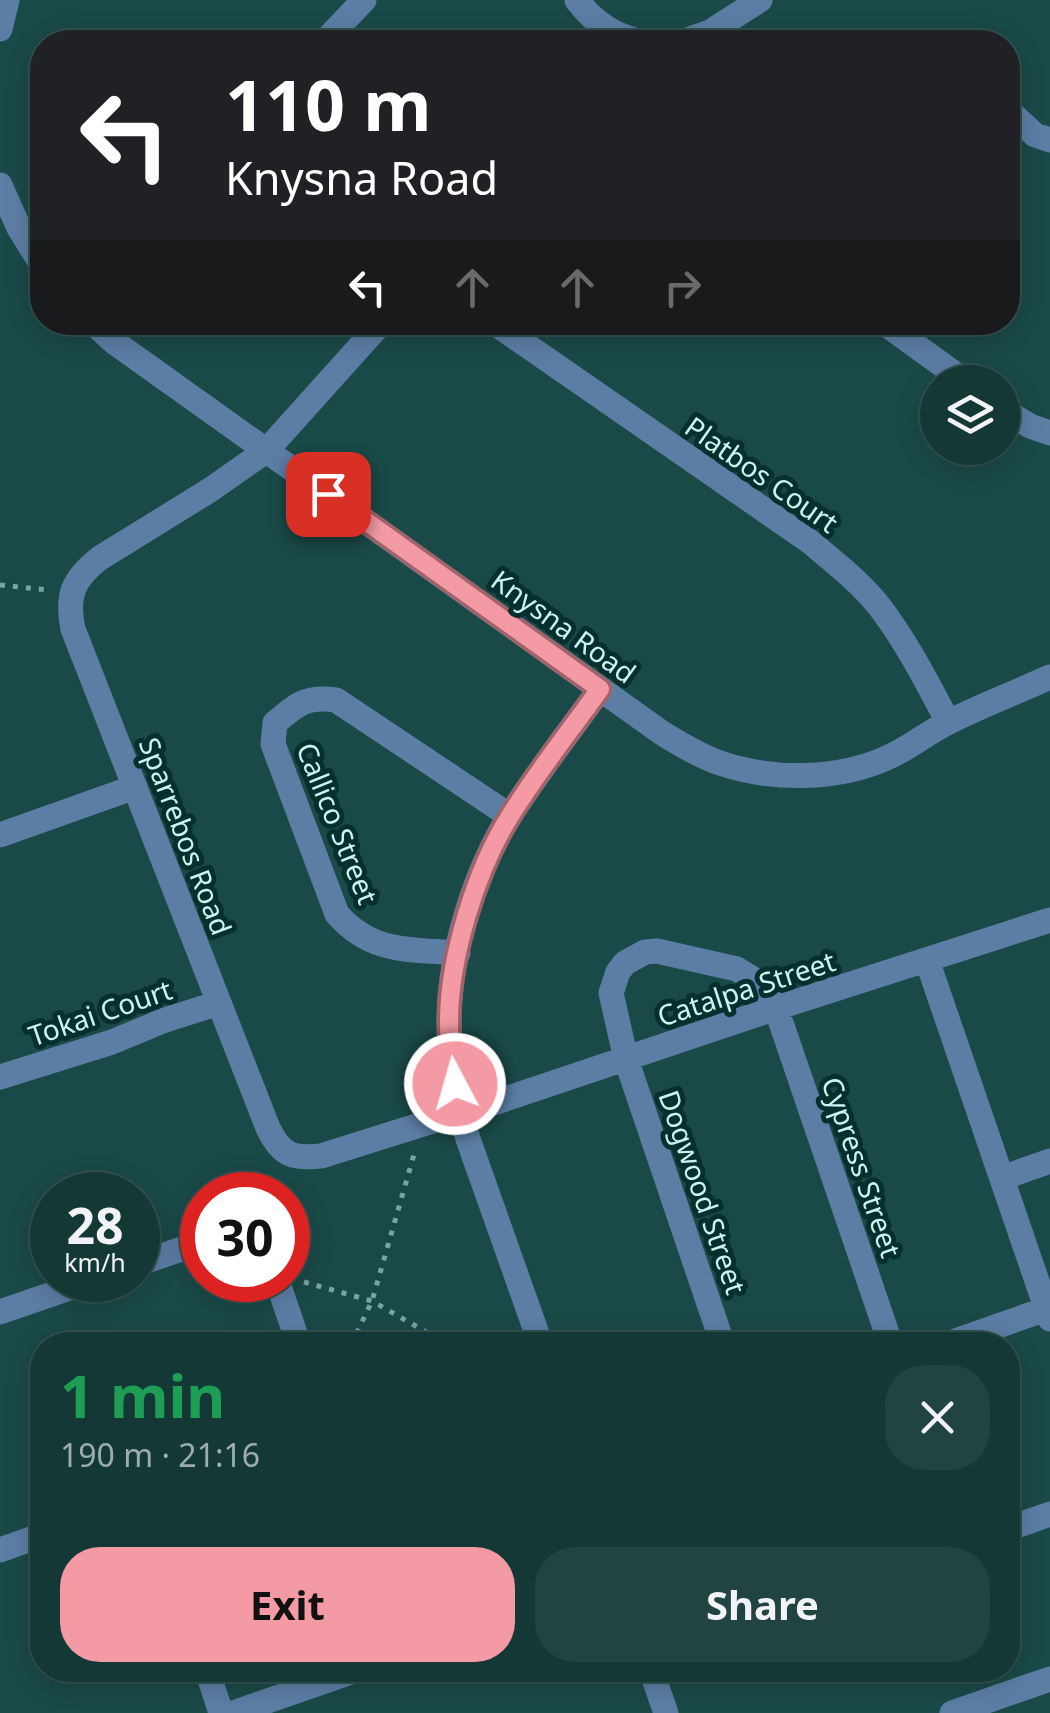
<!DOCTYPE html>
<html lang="en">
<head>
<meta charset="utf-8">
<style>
  body { margin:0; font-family:"Noto Sans",sans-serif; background:#214342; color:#f1f3f6; height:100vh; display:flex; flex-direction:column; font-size:38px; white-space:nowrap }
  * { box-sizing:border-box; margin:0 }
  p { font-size:32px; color:#9dacad }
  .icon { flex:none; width:55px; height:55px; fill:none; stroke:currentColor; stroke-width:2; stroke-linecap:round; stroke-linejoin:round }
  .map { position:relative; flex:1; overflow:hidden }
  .panel { position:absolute; left:30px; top:1332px; width:990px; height:350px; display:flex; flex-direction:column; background:#143836; border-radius:40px; box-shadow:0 5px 25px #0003,0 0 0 2px #335251 }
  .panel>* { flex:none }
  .banner { position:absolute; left:30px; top:30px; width:990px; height:305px; border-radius:40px; box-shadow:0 5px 25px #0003,0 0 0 2px #335251; background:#202124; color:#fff; overflow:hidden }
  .controls { position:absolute; left:920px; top:365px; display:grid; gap:20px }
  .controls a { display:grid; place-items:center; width:100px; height:100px; border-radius:50%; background:#143836; box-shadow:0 5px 25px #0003,0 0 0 2px #335251; font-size:50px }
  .speed { position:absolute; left:30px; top:1172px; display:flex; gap:20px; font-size:50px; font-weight:700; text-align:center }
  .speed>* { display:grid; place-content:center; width:130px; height:130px; border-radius:50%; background:#143836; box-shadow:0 5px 25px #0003,0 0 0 2px #335251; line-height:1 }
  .speed small { font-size:25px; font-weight:400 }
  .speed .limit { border:15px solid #d22; background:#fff; color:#111 }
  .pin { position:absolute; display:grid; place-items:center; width:85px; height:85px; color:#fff; margin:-42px; border-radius:20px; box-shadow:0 5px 15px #0006 }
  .me { position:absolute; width:110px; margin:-55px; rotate:354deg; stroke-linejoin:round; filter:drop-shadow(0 0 8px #0008) }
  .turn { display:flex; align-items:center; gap:35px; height:210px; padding:0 30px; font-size:45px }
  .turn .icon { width:130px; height:130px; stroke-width:2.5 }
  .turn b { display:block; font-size:70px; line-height:85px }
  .lanes { display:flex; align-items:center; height:95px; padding:0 30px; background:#0003; justify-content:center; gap:50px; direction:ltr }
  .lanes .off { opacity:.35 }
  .round { display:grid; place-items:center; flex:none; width:105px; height:105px; border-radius:40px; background:#214342 }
  .summary { display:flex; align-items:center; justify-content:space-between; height:170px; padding:0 30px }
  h1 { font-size:60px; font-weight:700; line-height:75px; color:#1e9e55 }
  .action { display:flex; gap:20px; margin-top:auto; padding:20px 30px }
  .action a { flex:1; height:115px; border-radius:40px; background:#f49aa5; color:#111; font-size:40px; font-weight:700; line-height:115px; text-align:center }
  .action a+a { background:#214342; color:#f1f3f6 }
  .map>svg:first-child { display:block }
</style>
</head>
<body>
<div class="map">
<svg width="1050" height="1713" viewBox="0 0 1050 1713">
  <rect width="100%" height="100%" fill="#1a4a48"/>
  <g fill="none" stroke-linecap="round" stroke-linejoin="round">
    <path stroke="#78a4a2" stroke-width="5" stroke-dasharray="5 8" stroke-linecap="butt" d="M0,585L48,590
      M269,1195L281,1176
      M304,1282L372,1301L449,1345
      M351,1345L372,1301L415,1151"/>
    <path stroke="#5c7ea5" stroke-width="25" d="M577,0C594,23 615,37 644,42
      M0,29L7,0
      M324,42L364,0
      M681,42L710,32L760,0
      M1012,114L1035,135L1050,140
      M0,185L19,228L42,265
      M92,322L114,342L662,733C680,744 698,755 717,762C771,781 839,781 891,756C912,746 930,731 951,721C983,705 1017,692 1050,677
      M382,322L267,450L210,490L100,558C73,579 66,595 73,629L268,1128C281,1155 292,1159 321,1156L423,1124L461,1114L776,1008L1050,920
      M493,322L809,541C833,561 859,581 879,606C906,641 927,682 948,722
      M883,322L966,382
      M1002,409L1030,426L1050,433
      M0,835L135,787
      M458,953C410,949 372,954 337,914L273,744L275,723C297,704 306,696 336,700L510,816
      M927,960L1050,1319
      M0,1077L112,1042L165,1020L219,1003
      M1002,1178L1050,1161
      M138,1264L202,1242
      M277,1280L299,1345
      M0,1312L93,1280
      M541,1345L468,1139C457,1100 449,1059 449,1018C450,952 475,870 511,814C539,771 570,731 600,689
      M723,1345L626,1059L611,993L618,972L625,963L645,952L657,951L737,969L759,983L776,1008L891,1345
      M944,1345L1046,1309
      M1008,1529L1050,1514
      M0,1550L42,1535
      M207,1670L221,1713
      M651,1670L666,1713
      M233,1713L357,1670
      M952,1713L1050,1679"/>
  </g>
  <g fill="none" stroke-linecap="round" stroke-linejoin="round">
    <g stroke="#9f646b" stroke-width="25">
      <path id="route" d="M328,494L600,689C570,731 537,772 510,816C476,870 449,958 449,1022C449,1043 452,1063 455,1084"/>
    </g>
    <use href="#route" stroke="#f49aa5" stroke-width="18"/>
  </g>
  <g text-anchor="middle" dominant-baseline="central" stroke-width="10" stroke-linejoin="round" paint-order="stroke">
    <g font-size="28" fill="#caf3f1" stroke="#072f2d">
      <text transform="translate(762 474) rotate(35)">Platbos Court</text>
      <text transform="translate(564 626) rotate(36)">Knysna Road</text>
      <text transform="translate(338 823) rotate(68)">Callico Street</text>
      <text transform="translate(186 836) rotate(69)">Sparrebos Road</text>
      <text transform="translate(746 988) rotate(-18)">Catalpa Street</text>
      <text transform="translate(100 1012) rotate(-19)">Tokai Court</text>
      <text transform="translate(862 1167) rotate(71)">Cypress Street</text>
      <text transform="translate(703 1192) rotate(71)">Dogwood Street</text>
    </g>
  </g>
</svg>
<div class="controls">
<a><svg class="icon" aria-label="layers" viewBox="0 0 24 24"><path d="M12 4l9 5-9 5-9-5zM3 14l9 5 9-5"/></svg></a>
</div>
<div class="speed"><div>28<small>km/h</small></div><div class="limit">30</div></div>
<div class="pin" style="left:328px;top:494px;background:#d93025"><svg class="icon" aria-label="arrive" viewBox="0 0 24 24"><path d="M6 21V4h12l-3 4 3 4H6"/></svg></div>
<svg class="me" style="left:455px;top:1084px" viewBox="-20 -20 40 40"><circle r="17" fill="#f49aa5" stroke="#fff" stroke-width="3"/><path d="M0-11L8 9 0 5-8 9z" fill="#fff"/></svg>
<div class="banner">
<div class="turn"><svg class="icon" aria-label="left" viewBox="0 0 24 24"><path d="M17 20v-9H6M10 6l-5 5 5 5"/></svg><div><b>110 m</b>Knysna Road</div></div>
<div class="lanes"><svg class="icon" aria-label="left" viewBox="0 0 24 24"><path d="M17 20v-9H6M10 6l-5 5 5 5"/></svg><svg class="icon off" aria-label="ahead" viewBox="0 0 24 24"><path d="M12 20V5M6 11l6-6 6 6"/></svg><svg class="icon off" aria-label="ahead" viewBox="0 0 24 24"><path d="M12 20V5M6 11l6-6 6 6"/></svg><svg class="icon off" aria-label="right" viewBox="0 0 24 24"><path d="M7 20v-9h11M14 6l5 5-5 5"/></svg></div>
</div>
<section class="panel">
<div class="summary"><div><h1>1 min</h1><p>190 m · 21:16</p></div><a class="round"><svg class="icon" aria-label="close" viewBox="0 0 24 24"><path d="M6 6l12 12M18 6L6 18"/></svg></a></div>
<div class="action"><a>Exit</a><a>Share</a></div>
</section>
</div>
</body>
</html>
